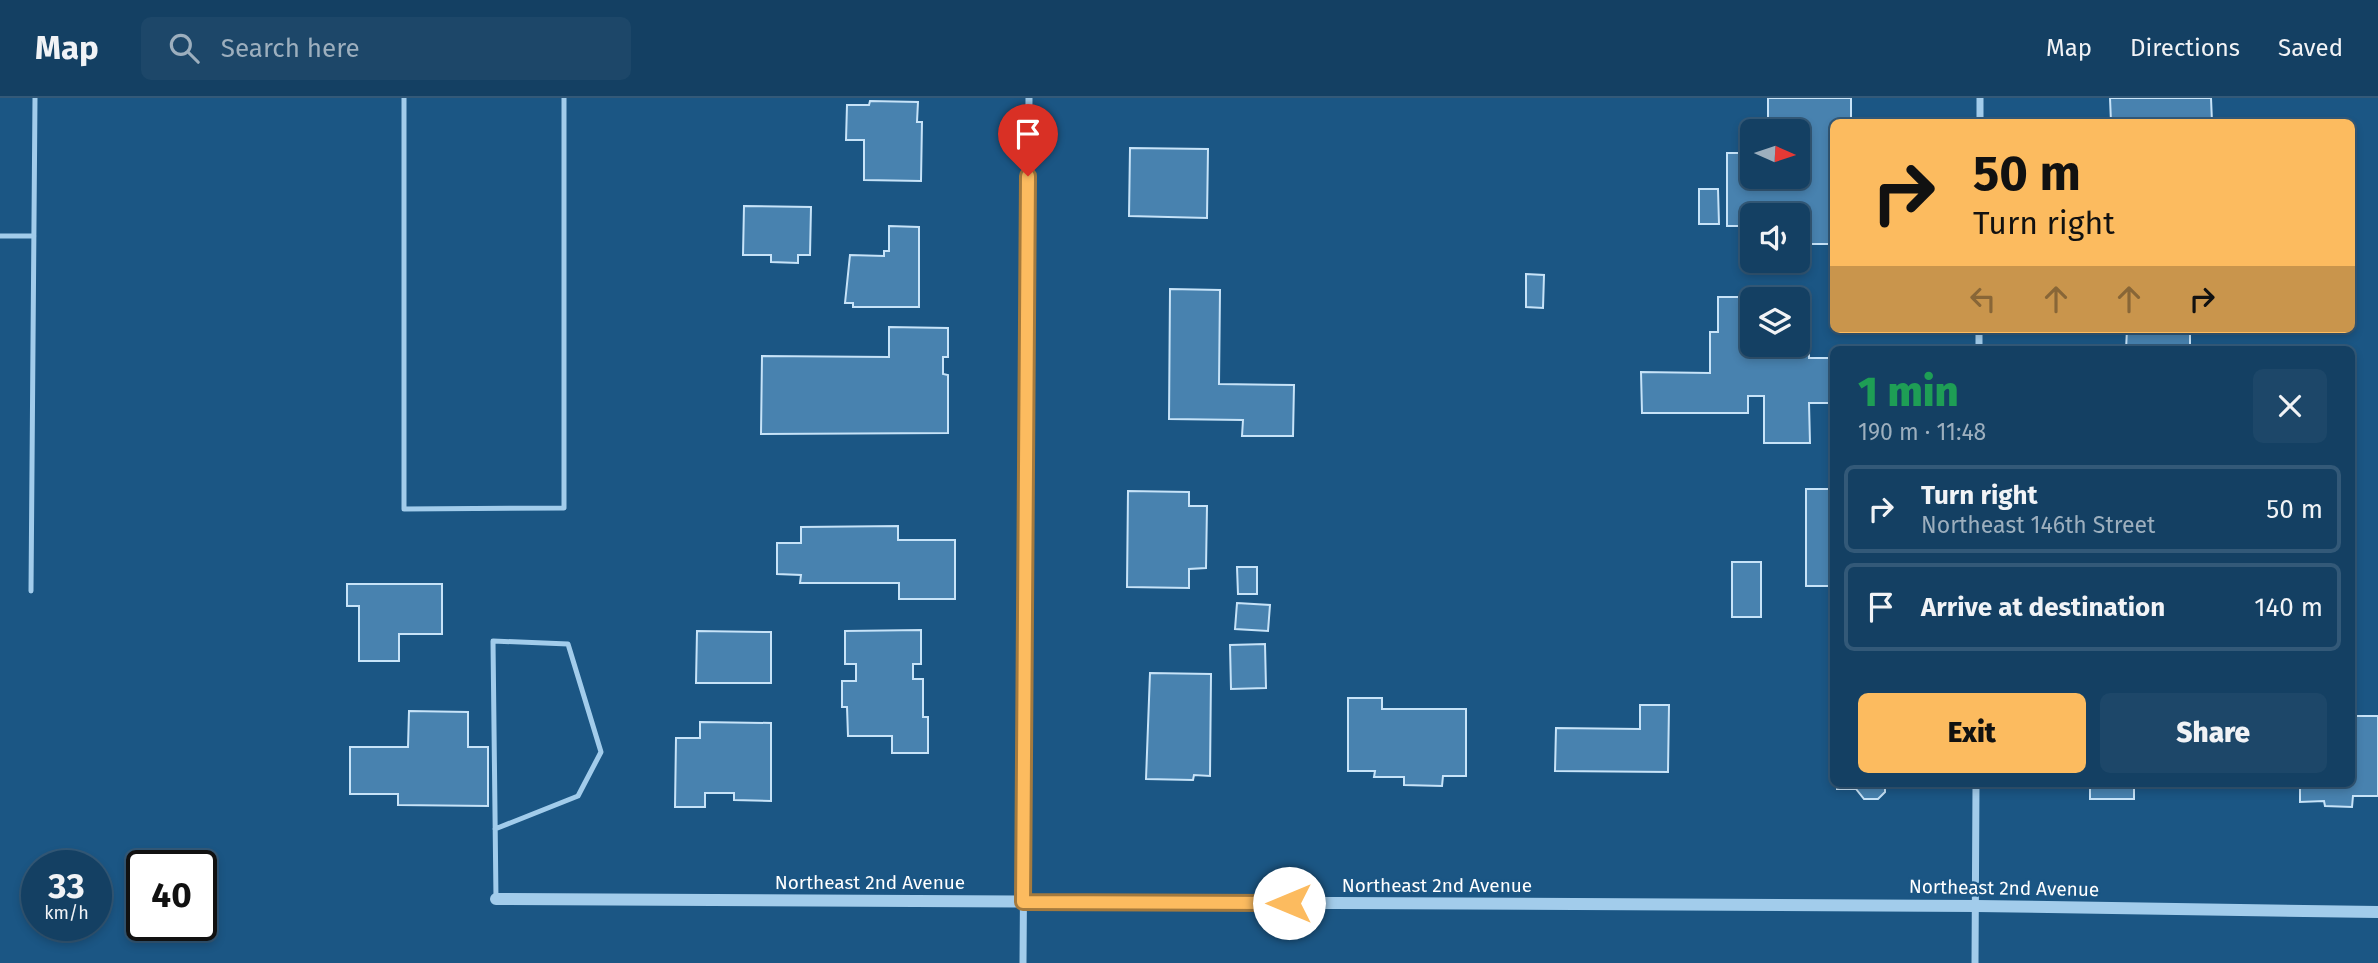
<!DOCTYPE html>
<html lang="en">
<head>
<meta charset="utf-8">
<style>
  body { margin:0; font-family:"Fira Sans",sans-serif; background:#1d4769; color:#f1f3f6; height:100vh; display:flex; flex-direction:column; font-size:26px; white-space:nowrap }
  * { box-sizing:border-box; margin:0 }
  p { font-size:23px; color:#9dafbe }
  .icon { flex:none; width:38px; height:38px; fill:none; stroke:currentColor; stroke-width:2; stroke-linecap:round; stroke-linejoin:round }
  .map { position:relative; flex:1; overflow:hidden }
  .panel { position:absolute; left:1830px; top:248px; width:525px; height:441px; display:flex; flex-direction:column; background:#144063; border-radius:10px; box-shadow:0 4px 10px #0003,0 0 0 2px #335978 }
  .panel>* { flex:none }
  .hud { position:absolute; left:1830px; top:21px; width:525px; height:214px; border-radius:10px; box-shadow:0 4px 10px #0003,0 0 0 2px #335978; background:#fcbb5f; color:#111; overflow:hidden }
  .needle { width:46px; rotate:93deg }
  .buttons { position:absolute; left:1740px; top:21px; display:grid; gap:14px }
  .buttons a { display:grid; place-items:center; width:70px; height:70px; border-radius:10px; background:#144063; box-shadow:0 4px 10px #0003,0 0 0 2px #335978; font-size:35px }
  .speed { position:absolute; left:21px; top:752px; display:flex; gap:14px; font-size:35px; font-weight:700; text-align:center }
  .speed>* { display:grid; place-content:center; width:91px; height:91px; border-radius:50%; background:#144063; box-shadow:0 4px 10px #0003,0 0 0 2px #335978; line-height:1 }
  .speed small { font-size:18px; font-weight:400 }
  .speed .limit { border:4px solid #111; border-radius:10px; background:#fff; color:#111 }
  .pin { position:absolute; display:grid; place-items:center; width:60px; height:60px; color:#fff; margin:-72px -30px; border-radius:50% 50% 50% 0; rotate:-45deg; box-shadow:0 0 7px #0007 }
  .pin .icon { rotate:45deg }
  .me { position:absolute; width:77px; margin:-38px; rotate:270deg; stroke-linejoin:round; filter:drop-shadow(0 0 5px #0008) }
  .turn { display:flex; align-items:center; gap:24px; height:147px; padding:0 28px; font-size:32px }
  .turn .icon { width:91px; height:91px; stroke-width:2.5 }
  .turn b { display:block; font-size:49px; line-height:60px }
  .lanes { display:flex; align-items:center; height:66px; padding:0 28px; background:#0003; justify-content:center; gap:35px; direction:ltr }
  .lanes .off { opacity:.35 }
  .round { display:grid; place-items:center; flex:none; width:74px; height:74px; border-radius:10px; background:#1d4769 }
  .overview { display:flex; align-items:center; justify-content:space-between; height:119px; padding:0 28px }
  h1 { font-size:42px; font-weight:800; line-height:52px; color:#1e9e55 }
  .action { display:flex; gap:14px; margin-top:auto; padding:14px 28px }
  .action a { flex:1; height:80px; border-radius:10px; background:#fcbb5f; color:#111; font-size:28px; font-weight:800; line-height:80px; text-align:center }
  .action a+a { background:#1d4769; color:#f1f3f6 }
  ul { padding:0; list-style:none }
  li { display:flex; align-items:center; gap:21px; height:88px; margin:0 14px 10px; padding:0 14px; border:4px solid #335978; border-radius:10px }
  li div { flex:1 }
  li b { display:block; font-size:26px }
  li em { font-style:normal }
  header { display:flex; align-items:center; gap:42px; box-sizing:border-box; height:98px; padding:0 35px; background:#144063; border-bottom:2px solid #335978 }
  header strong { font-size:33px }
  nav { display:flex; gap:38px; margin-inline-start:auto; font-size:24px }
  .search { width:490px; height:63px; background:#1d4769; display:flex; align-items:center; gap:18px; box-sizing:border-box; padding:0 24px; border-radius:10px; color:#9dafbe; font-size:26px }
  .map>svg:first-child { display:block }
</style>
</head>
<body>
<header>
<strong>Map</strong>
<div class="search"><svg class="icon" aria-label="search" viewBox="0 0 24 24"><circle cx="10" cy="10" r="6"/><path d="M15 15l6 6"/></svg>Search here</div>
<nav><a>Map</a><a>Directions</a><a>Saved</a></nav>
</header>
<div class="map">
<svg width="2378" height="865" viewBox="0 0 2378 865">
  <rect width="100%" height="100%" fill="#1b5684"/>
  <path fill="#4882af" stroke="#c7e3f8" stroke-width="2" fill-rule="evenodd" d="M1768,0H1851V24H1834V146H1804V128H1797V117H1752V128H1727V55H1752V79H1797V33H1768Z
    M2110,0H2211L2212,24H2111Z
    M870,3L918,4L917,24H922L921,83L864,82V42H846L847,7H869Z
    M1130,50L1208,51L1207,120L1129,118Z
    M1699,91H1718L1719,126H1699Z
    M744,108L811,109L810,157H798V165L771,164V157H743Z
    M889,128L919,129V209H853V205H845L850,157L884,158V153H889Z
    M1526,176L1544,177L1543,210L1526,209Z
    M1170,191L1220,192L1219,286L1294,287L1293,338H1242L1243,322L1169,321Z
    M1718,199H1809V260H1834V305H1809L1810,345H1764V298H1748V315H1642L1641,274L1710,275V234H1718ZM1752,201H1797V247H1752Z
    M889,229L948,230V259H943V276L948,277V335L761,336L762,258L889,259Z
    M2127,231H2190V252H2126Z
    M1806,391H1834V488H1806Z
    M1128,393L1189,394V408H1207L1206,470L1189,471V490L1127,489Z
    M898,428V442H955V501H899V485H800L801,477L777,476V445H801V429Z
    M1732,464H1761V519H1732Z
    M1237,469H1257V496H1238Z
    M347,486H442V536H399V563H359V508H347Z
    M1237,505L1270,507L1268,533L1235,531Z
    M921,532V566H913V581H923V619H928V655H892V638H848L847,609H842V583H856V566H845V533Z
    M697,533L771,534V585H696Z
    M1265,546L1266,590L1231,591L1230,547Z
    M1150,575L1211,576L1210,678L1194,677L1193,682L1146,681Z
    M1348,600H1382V611H1466V678H1443L1442,688L1404,687V679H1374L1375,673H1348Z
    M1640,607H1669L1668,674L1555,673L1556,630L1640,631Z
    M409,613L468,614V649H488V708L398,707V696H350V649H408Z
    M2352,618H2378V698H2353L2352,709L2325,708L2324,703L2300,704V686H2352Z
    M700,624L771,625V703L734,702V695H705V709H675L676,640H700Z
    M1837,686H1890L1885,687V694L1878,701H1864L1856,691H1837Z
    M2090,686H2134V701H2090Z"/>
  <g fill="none" stroke-linecap="round" stroke-linejoin="round">
    <path stroke="#a2cceb" stroke-width="5" d="M404,0V411L564,410V0
      M0,138H34
      M31,493L35,0
      M495,731L578,698L601,654L568,546L493,543L496,801"/>
    <path stroke="#a2cceb" stroke-width="7" d="M1980,24V0
      M1979,252V231
      M1023,865L1029,0
      M1975,865L1976,686"/>
    <path stroke="#a2cceb" stroke-width="12" d="M496,801L1976,808L2378,814"/>
  </g>
  <g fill="none" stroke-linecap="round" stroke-linejoin="round">
    <g stroke="#a47a3e" stroke-width="18">
      <path id="route" d="M1028,78L1023,804L1289,805"/>
    </g>
    <use href="#route" stroke="#fcbb5f" stroke-width="12"/>
  </g>
  <g text-anchor="middle" dominant-baseline="central" stroke-width="5" stroke-linejoin="round" paint-order="stroke">
    <g font-size="19" fill="#fff" stroke="#1b5684">
      <text x="870" y="784">Northeast 2nd Avenue</text>
      <text x="1437" y="787">Northeast 2nd Avenue</text>
      <text transform="translate(2004 790) rotate(1)">Northeast 2nd Avenue</text>
    </g>
  </g>
</svg>
<div class="buttons">
<a><svg class="needle" viewBox="-14 -14 28 28"><path d="M0-13l5 13h-10z" fill="#e53935"/><path d="M0 13l5-13h-10z" fill="#9dafbe"/></svg></a>
<a><svg class="icon" aria-label="sound" viewBox="0 0 24 24"><path d="M4 9h4l5-4v14l-5-4H4zM17 9q2 3 0 6"/></svg></a>
<a><svg class="icon" aria-label="layers" viewBox="0 0 24 24"><path d="M12 4l9 5-9 5-9-5zM3 14l9 5 9-5"/></svg></a>
</div>
<div class="speed"><div>33<small>km/h</small></div><div class="limit">40</div></div>
<div class="pin" style="left:1028px;top:78px;background:#d93025"><svg class="icon" aria-label="arrive" viewBox="0 0 24 24"><path d="M6 21V4h12l-3 4 3 4H6"/></svg></div>
<svg class="me" style="left:1289px;top:805px" viewBox="-20 -20 40 40"><circle r="19" fill="#fff"/><path d="M0-13L10 11 0 6-10 11z" fill="#fcbb5f"/></svg>
<div class="hud">
<div class="turn"><svg class="icon" aria-label="right" viewBox="0 0 24 24"><path d="M7 20v-9h11M14 6l5 5-5 5"/></svg><div><b>50 m</b>Turn right</div></div>
<div class="lanes"><svg class="icon off" aria-label="left" viewBox="0 0 24 24"><path d="M17 20v-9H6M10 6l-5 5 5 5"/></svg><svg class="icon off" aria-label="ahead" viewBox="0 0 24 24"><path d="M12 20V5M6 11l6-6 6 6"/></svg><svg class="icon off" aria-label="ahead" viewBox="0 0 24 24"><path d="M12 20V5M6 11l6-6 6 6"/></svg><svg class="icon" aria-label="right" viewBox="0 0 24 24"><path d="M7 20v-9h11M14 6l5 5-5 5"/></svg></div>
</div>
<section class="panel">
<div class="overview"><div><h1>1 min</h1><p>190 m · 11:48</p></div><a class="round"><svg class="icon" aria-label="close" viewBox="0 0 24 24"><path d="M6 6l12 12M18 6L6 18"/></svg></a></div>
<ul>
<li><svg class="icon" aria-label="right" viewBox="0 0 24 24"><path d="M7 20v-9h11M14 6l5 5-5 5"/></svg><div><b>Turn right</b><p>Northeast 146th Street</p></div><em>50 m</em></li>
<li><svg class="icon" aria-label="arrive" viewBox="0 0 24 24"><path d="M6 21V4h12l-3 4 3 4H6"/></svg><div><b>Arrive at destination</b></div><em>140 m</em></li>
</ul>
<div class="action"><a>Exit</a><a>Share</a></div>
</section>
</div>
</body>
</html>
